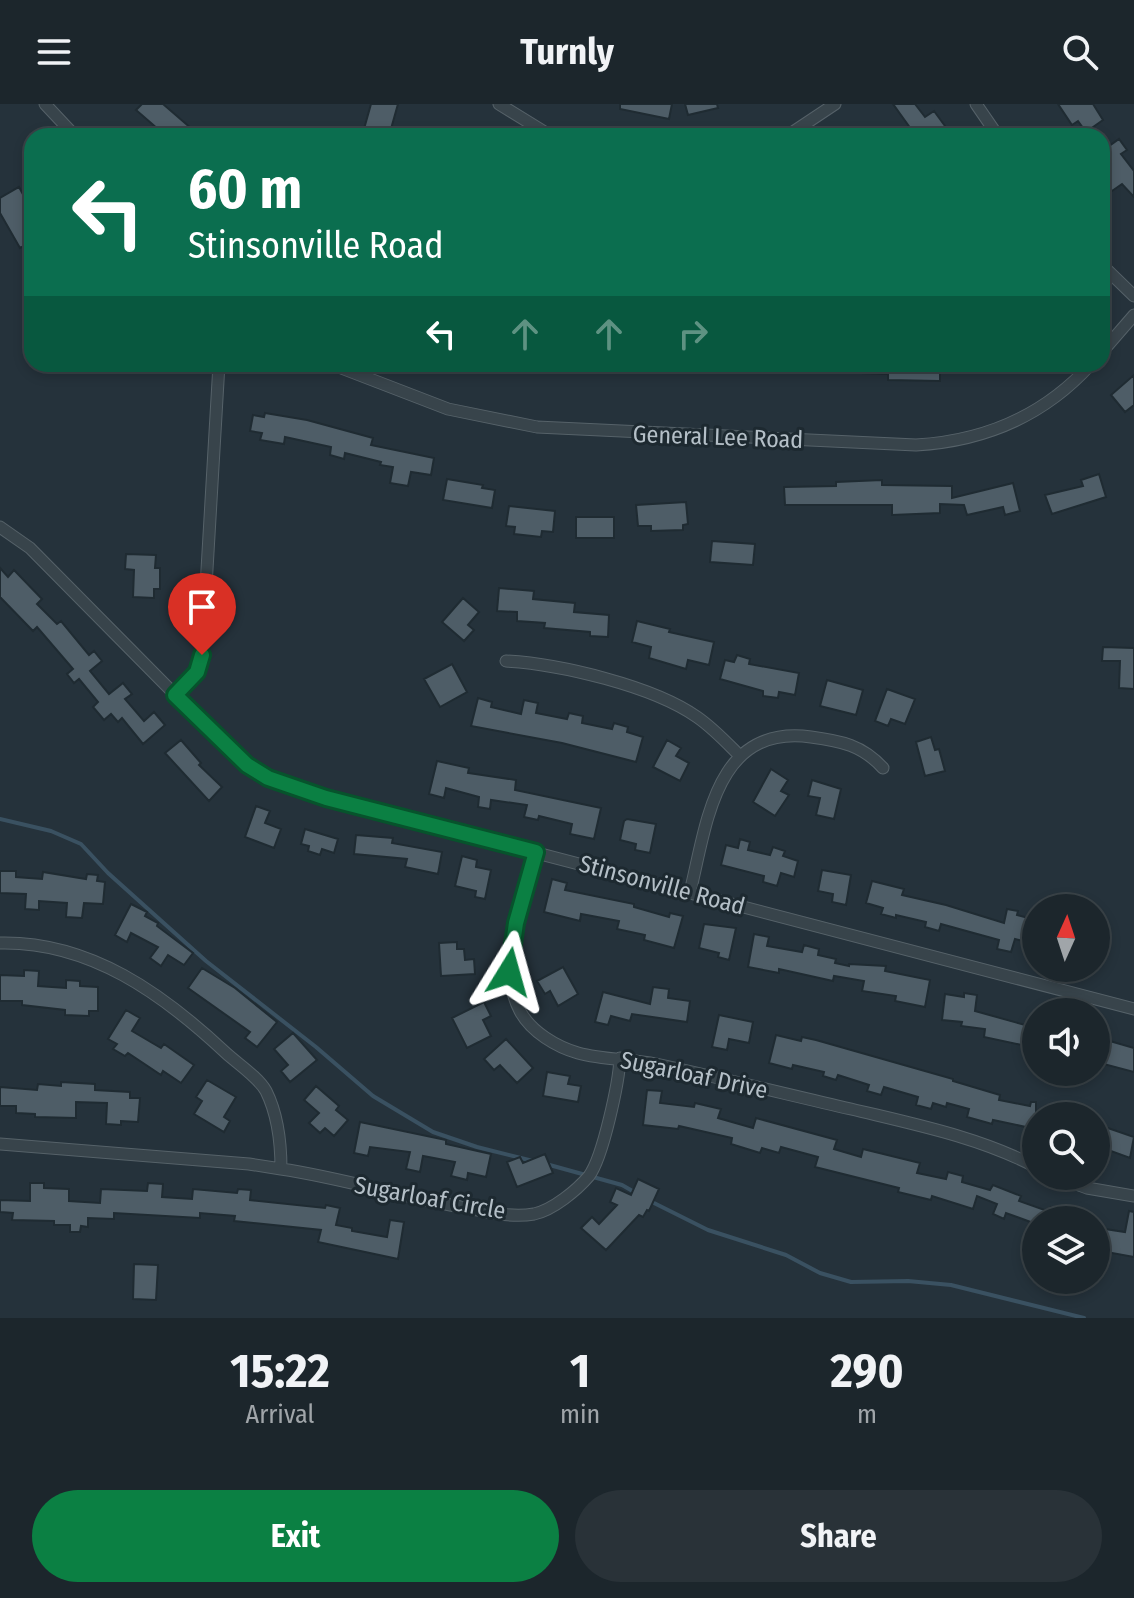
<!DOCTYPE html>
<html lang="en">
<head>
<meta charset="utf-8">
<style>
  body { margin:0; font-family:"Fira Sans Condensed",sans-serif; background:#293238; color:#f1f3f6; height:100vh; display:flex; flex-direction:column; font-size:30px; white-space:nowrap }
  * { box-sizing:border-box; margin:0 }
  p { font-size:26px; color:#a0a5a9 }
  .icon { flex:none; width:44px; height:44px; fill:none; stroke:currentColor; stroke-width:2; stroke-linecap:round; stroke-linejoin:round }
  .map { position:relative; height:1214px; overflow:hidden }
  .sheet { display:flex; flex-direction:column; background:#1c262c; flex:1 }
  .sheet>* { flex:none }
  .banner { position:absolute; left:24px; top:24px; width:1086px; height:244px; border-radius:24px; box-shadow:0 4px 12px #0003,0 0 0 2px #3a4348; background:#0b6e4f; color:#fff; overflow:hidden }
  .needle { width:52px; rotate:3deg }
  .fabs { position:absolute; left:1022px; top:790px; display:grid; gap:16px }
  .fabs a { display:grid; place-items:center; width:88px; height:88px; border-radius:50%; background:#1c262c; box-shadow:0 4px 12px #0003,0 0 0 2px #3a4348; font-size:40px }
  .pin { position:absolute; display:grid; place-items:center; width:68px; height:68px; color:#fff; margin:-82px -34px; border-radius:50% 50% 50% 0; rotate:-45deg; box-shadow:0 0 8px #0007 }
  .pin .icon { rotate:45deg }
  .me { position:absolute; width:88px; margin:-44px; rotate:8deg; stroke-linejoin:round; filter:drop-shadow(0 0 6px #0008) }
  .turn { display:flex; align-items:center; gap:28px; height:168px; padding:0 32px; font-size:36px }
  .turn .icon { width:104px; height:104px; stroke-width:2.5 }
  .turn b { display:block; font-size:56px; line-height:68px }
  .lanes { display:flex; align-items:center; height:76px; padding:0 32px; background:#0003; justify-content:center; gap:40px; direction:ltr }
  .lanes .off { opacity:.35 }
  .eta { display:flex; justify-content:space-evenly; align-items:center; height:136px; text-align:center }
  .eta b { font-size:48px; font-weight:700; line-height:56px }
  .primary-button { display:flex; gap:16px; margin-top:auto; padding:16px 32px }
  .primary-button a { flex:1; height:92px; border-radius:48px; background:#0b8043; color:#fff; font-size:32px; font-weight:700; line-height:92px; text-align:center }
  .primary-button a+a { background:#293238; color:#f1f3f6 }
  header { display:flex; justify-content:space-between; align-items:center; height:104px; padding:0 32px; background:#1c262c; font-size:36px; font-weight:700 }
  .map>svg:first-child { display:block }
</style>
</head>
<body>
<header><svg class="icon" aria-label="menu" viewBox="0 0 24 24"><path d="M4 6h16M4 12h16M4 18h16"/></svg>Turnly<svg class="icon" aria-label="search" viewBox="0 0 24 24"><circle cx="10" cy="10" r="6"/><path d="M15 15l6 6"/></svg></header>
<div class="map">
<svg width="1134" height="1214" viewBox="0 0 1134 1214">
  <rect width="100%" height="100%" fill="#25323b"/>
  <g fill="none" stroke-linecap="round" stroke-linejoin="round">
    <path stroke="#3a5161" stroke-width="4" d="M0,715L51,727L81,740L108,769L206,857L316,943L373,992L433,1028L477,1043L533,1057
      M546,1060L622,1081L636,1089
      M650,1097L708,1126L786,1151L820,1169L851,1178L908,1177L951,1181L1084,1214"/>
  </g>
  <path fill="#4e5d67" stroke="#1f2b32" stroke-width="2" d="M142,0H163L200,32H166L136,6Z
    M371,0H398L389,32H362Z
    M620,0H672L669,15L620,5Z
    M685,0H717L718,4L688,11Z
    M893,0H915L925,13L934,7L945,22L931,32H916Z
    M1058,0H1093L1103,16L1086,28L1078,17L1072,21Z
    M1102,32L1109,42L1119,35L1127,46L1121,50L1134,67V93L1122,80L1112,87L1102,74Z
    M19,83L32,107V138L20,144L0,109V94Z
    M862,260H940V277L888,276V270L862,269Z
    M1134,271V301L1125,308L1111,291Z
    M265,309L307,316L373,334L371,341L434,354L431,371L411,368L408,382L390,379L393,363L380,361L381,358L345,349L344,355L330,351L331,343L285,333L284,340L260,336L262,329L250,327L253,311L264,313Z
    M1099,370L1106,393L1052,410L1045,391L1083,382L1081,376Z
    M447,375L483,381L482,384L495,386L492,404L443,396Z
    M882,376V381L952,382V394L1013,379L1020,407L1005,411L1003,403L967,411L964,401L940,400V409L892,411V401H785L784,383L836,382V378Z
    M686,398L688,420L683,421V426L651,427V422H638L636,401Z
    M509,402L555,407L553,428L542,427L541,433L514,430L515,423L506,422Z
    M576,413H614V434H576Z
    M712,437L755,440L753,461L710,458Z
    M126,450L156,451L155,464H160V485H154V494L133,493L134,466L125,465Z
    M0,464L8,473L14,466L42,495L37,500L57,520L61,517L89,551L94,547L102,557L90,567L109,590L123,579L132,590L125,595L144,617L154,608L165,621L143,640L122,614L118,618L111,610L104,616L93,603L98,598L79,575L74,579L67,570L73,565L37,523L33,527L0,493Z
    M499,484L534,487L533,495L575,499L574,508L609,511L608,533L590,532V528L544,524L545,519L517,517V508L497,507Z
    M463,494L479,508L468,521L474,526L464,537L442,518Z
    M637,517L670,525L669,528L714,538L709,561L688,556L686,565L649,554L651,543L632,538Z
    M1103,543L1134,544V585L1119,584L1120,557H1102Z
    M737,551L750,555L749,560L799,569L795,591L779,588L778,594L763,592V587L720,575L725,556L734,558Z
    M452,560L467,588L440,603L424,575Z
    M827,576L863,586L856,611L820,602Z
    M887,585L915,595L905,620L891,615L888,622L875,617Z
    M478,594L492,598L491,603L521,610L524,596L538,599L536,609L567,615L569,609L583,612L582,619L612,625L614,619L628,623L627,628L643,633L636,658L562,639L471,622Z
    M931,633L935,646L939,645L945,667L925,672L916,638Z
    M181,636L201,659L199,661L222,683L209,697L165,649Z
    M667,636L681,644L676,652L689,659L680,677L653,663Z
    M437,657L469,664L468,669L516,676L515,686L601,704L594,735L570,730L572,720L539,712L538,716L524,713L527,701L491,696L490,705L478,703L479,693L446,684L444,694L429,690Z
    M771,665L788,676L781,687L789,691L775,712L753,698Z
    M812,676L841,685L834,715L816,711L820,694L808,692Z
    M256,702L270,707L265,719L281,725L274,744L245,733Z
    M627,715L656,720L650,749L635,746L636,740L620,736L624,717Z
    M305,725L338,735L334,749L322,745L320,751L308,747L309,742L301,740Z
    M356,731L393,734L392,739L442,748L438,770L405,763L407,755L354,750Z
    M740,735L750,738L748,746L770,751L773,743L785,747L783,752L798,757L794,773L781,769L777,782L763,778L764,772L721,761L726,741L738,744Z
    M462,752L477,756L476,763L491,766L485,795L475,793L476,787L455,782Z
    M822,766L851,771L846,801L832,798L833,790L818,787Z
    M0,767H16V773L42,775L43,768L86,775L87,770L98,771L97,777L105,778L103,800L84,799L82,814L66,813L67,799L39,797V806L25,805L26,790L0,789Z
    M552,775L567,779L565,786L634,800V803L669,813L670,809L683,812L674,844L644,836L645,831L617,825L619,817L581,810L580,817L544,808Z
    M872,777L904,785L902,791L946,801L1004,819L1007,805L1018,807L1017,811L1036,816L1031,839L1015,835L1011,848L997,845L999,836L941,820L939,827L925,823L926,818L896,811V814L881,810L883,804L866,799Z
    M131,800L147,808L145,812L158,819L157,822L193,849L184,861L168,851L161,862L150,854L158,843L131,829L127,838L115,831Z
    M704,820L736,824L729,856L718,853L719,849L699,844Z
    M754,830L769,833L767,842L802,848L804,841L819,845L818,851L836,855L835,859L849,862V860L886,862L885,867L930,876L925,903L895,897L896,892L862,887L864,877L834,872L833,877L779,865V869L748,863Z
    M457,838V845H464L465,856L474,855L475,870L441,872L439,839Z
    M563,863L578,890L558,902L550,887L545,890L537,877Z
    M202,864L235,884L277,918L257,943L245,934L250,928L188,884Z
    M24,866L39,867L38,882L66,884V876L80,877V882L98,883V907H89V912L65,911V906L22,901V897H0V871L24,872Z
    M653,883L669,885L668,894L690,897L687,918L632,910L630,917L611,912L608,921L595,918L603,888L650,900Z
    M964,889L977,891L975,907L1036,924V944L984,933L985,925L961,922L962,918L942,916L945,890L964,893Z
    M484,898L491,912L483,916L491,932L467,944L452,914Z
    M126,906L140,914L132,927L161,944L164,940L194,961L181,979L163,967L161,971L128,949L125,952L113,945L117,940L108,935Z
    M719,911L753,918L749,939L729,935L727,946L712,943Z
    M293,929L317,956L290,978L281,967L288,961L274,945Z
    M776,931L801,937L802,933L816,936L953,975V977L1000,991L999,996L1030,1002L1031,998H1036V1037L1024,1035L1026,1023L993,1016L992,1020L967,1013L969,1005L947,999L946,1003L933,999L931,1005L916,1001L918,993L884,983L881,991L867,987L869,981L838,971L836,976L823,972L824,968L793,961L792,965L769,959Z
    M1096,933L1134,944V968L1096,958Z
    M506,935L533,964L517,979L500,961L494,966L484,955Z
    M547,968L570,972L568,980L581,982L578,998L543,992Z
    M207,976L236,993L224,1013L230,1017L224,1028L194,1010L202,997L196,993Z
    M61,978L95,980V986L130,988V994H140L138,1018L121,1017V1021L106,1020L107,999L76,998V1014L35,1013V1010L16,1009V1002H0V983L37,986L38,980L61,982Z
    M316,982L339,1002L336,1006L348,1016L334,1032L325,1024L320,1029L309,1019L319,1009L304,996Z
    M647,986L662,987L660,999L694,1003L695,999L721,1005L718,1014L753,1024L756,1014L837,1036L834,1045L861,1053L863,1045L920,1059L917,1069L946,1075L948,1068L963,1072L962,1078L990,1086L993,1081L1021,1092L1019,1097L1050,1108L1051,1103L1065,1108L1063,1112L1068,1116H1036V1120L1006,1109L1004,1115L993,1110L997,1100L977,1092L973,1105L932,1092L931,1096L898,1088L899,1084L815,1063L818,1053L781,1043L779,1049L762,1044L760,1049L731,1040L732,1034L679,1022L678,1025L643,1021Z
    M360,1018L446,1036V1040L491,1050L486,1073L468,1069L467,1076L451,1072L455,1058L423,1052L420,1068L406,1065L410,1048L370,1043L368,1052L354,1049Z
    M1105,1023L1134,1033L1130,1054L1111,1047L1107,1058L1096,1054Z
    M545,1050L553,1069L517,1083L507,1058L520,1053L523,1059Z
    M638,1075L659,1085L649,1107L647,1106L643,1113L639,1111L606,1146L581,1124L592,1113L599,1120L617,1101L610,1098L616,1084L631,1091Z
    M30,1079H44V1084L69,1085V1097L100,1099L101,1085L147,1087L148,1079L163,1080L162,1093L192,1095L193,1085L237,1089L238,1085L251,1086L250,1096L325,1104L326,1101L340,1104L336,1121L352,1124V1127L387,1133L390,1116L404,1118L398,1155L318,1138L321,1126L234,1117L235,1112L200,1109V1114L114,1109V1115L88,1114V1123L81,1122L80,1128H70V1121H54V1117L12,1116L13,1109L0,1108V1096L30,1097Z
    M1129,1107L1134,1108V1153L1101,1147L1105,1125L1125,1128Z
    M134,1160L158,1161L156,1196L133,1195Z"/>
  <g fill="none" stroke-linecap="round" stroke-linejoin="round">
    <g stroke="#566269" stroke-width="13">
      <path id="street" d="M45,0L75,32
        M499,0L551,32
        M976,0L998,32
        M787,32L835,0
        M1102,161L1134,192
        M1102,248L1134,211
        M331,260L448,305L537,323L916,341C985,337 1044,312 1091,260
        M0,423L30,444L216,632L247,661L268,674L326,694L1134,905
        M506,557C560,560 653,582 697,613C713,624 726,638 739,651
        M175,591L197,568L202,551L219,260
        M536,748C523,798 494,857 520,907C531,928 557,943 578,949C603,956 631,955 656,960C721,974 786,990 851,1005C913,1020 979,1033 1036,1063
        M690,788C707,719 715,620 811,633C841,637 862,641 883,664
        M0,839C90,837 163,890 226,949C238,960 258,973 266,987C278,1011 281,1039 281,1065L249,1060L0,1040
        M281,1065C343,1074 405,1094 467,1104C488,1108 512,1114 534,1110C553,1106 577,1086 589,1072C603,1053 619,978 620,954
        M1054,1072L1087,1084L1134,1092"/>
    </g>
    <use href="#street" stroke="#38444b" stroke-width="11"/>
  </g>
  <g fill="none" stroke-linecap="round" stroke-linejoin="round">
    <g stroke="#07532c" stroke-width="20">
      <path id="route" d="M202,551L197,568L175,591L247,661L268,674L326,694L536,748L516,819L509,868"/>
    </g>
    <use href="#route" stroke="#0b8043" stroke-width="14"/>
  </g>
  <g text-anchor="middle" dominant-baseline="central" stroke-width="6" stroke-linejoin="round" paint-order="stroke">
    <g font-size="24" fill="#b4bfc7" stroke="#1d2930">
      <text transform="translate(718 333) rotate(2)">General Lee Road</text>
      <text transform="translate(662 781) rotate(15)">Stinsonville Road</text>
      <text transform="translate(694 971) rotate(12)">Sugarloaf Drive</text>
      <text transform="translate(430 1094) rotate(10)">Sugarloaf Circle</text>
    </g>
  </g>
</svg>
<div class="fabs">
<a><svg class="needle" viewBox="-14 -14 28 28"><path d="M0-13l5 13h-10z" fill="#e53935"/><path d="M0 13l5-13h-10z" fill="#a0a5a9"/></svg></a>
<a><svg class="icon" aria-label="sound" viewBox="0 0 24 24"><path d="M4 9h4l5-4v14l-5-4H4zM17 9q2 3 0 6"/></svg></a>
<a><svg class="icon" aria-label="search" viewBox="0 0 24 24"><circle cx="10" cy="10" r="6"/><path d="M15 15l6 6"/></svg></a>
<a><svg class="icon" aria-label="layers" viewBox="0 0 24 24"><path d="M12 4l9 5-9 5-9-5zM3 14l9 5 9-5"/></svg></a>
</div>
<div class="pin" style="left:202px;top:551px;background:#d93025"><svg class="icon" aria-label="arrive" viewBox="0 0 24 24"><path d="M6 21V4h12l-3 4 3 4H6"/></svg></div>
<svg class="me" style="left:509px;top:868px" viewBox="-20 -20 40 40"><path d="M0-17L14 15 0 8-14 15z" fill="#0b8043" stroke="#fff" stroke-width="4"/></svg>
<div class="banner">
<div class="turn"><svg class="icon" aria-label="left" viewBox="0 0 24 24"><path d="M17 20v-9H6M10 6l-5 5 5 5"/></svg><div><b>60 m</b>Stinsonville Road</div></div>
<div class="lanes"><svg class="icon" aria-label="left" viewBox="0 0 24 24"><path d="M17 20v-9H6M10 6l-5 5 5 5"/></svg><svg class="icon off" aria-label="ahead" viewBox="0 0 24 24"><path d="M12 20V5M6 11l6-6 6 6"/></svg><svg class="icon off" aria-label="ahead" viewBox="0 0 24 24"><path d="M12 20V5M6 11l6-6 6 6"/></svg><svg class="icon off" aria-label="right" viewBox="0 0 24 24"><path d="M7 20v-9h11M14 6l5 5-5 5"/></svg></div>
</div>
</div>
<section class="sheet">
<div class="eta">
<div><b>15:22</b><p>Arrival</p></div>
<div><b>1</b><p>min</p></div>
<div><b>290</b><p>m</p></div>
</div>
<div class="primary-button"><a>Exit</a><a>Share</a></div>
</section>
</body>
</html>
